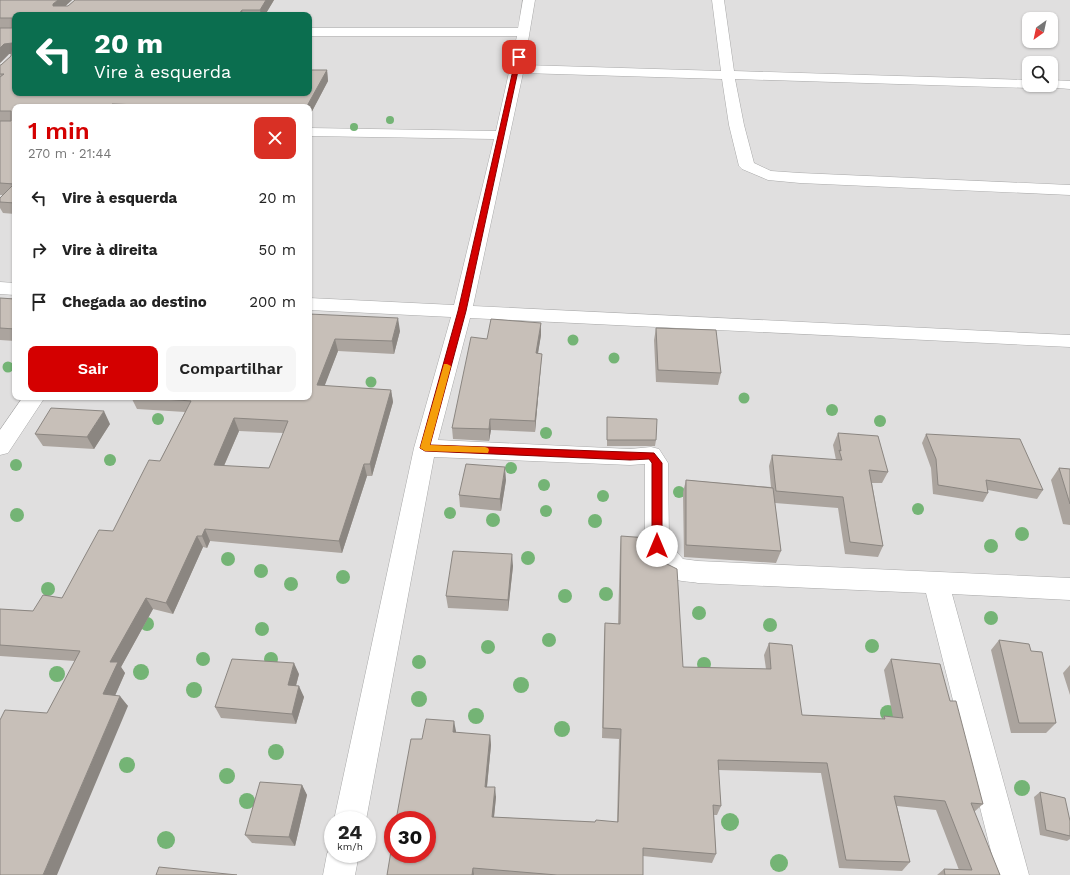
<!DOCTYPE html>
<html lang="pt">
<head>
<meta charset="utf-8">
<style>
  body { margin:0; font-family:"Work Sans",sans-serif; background:#f6f6f6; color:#222; height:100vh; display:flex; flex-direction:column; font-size:15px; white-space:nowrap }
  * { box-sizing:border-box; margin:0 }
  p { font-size:13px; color:#767676 }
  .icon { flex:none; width:22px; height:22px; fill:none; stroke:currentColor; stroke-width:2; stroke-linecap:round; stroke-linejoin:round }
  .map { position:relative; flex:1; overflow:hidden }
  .panel { position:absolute; left:12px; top:104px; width:300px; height:296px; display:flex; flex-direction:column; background:#fff; border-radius:8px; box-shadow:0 1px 3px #0004 }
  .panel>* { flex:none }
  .banner { position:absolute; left:12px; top:12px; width:300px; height:84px; border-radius:8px; box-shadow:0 1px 3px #0004; background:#0b6e4f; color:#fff; overflow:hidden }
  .needle { width:26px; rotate:213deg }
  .buttons { position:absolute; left:1022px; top:12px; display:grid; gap:8px }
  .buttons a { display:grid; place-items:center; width:36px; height:36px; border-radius:8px; background:#fff; box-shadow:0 1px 3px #0004; font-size:20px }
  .speed { position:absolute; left:324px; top:811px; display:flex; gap:8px; font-size:20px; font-weight:700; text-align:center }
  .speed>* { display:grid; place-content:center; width:52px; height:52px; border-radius:50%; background:#fff; box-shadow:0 1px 3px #0004; line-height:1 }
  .speed small { font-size:10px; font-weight:400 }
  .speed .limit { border:6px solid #d22; background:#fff; color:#111 }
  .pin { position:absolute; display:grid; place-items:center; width:34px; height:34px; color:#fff; margin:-17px; border-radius:8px; box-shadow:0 2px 6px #0006 }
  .me { position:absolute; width:44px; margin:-22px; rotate:0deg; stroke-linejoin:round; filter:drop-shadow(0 0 3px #0008) }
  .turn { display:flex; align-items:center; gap:14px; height:84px; padding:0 16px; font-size:18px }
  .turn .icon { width:52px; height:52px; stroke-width:2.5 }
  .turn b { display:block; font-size:28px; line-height:34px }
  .round { display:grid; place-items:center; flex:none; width:42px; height:42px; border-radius:8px; background:#f6f6f6 }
  .head { display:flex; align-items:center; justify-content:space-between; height:68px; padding:0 16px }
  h1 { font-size:24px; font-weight:600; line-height:30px; color:#d40000 }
  .cta { display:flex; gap:8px; margin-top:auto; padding:8px 16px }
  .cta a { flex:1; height:46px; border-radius:8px; background:#d40000; color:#fff; font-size:16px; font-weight:600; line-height:46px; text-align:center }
  .cta a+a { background:#f6f6f6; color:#222 }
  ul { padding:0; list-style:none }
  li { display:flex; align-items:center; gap:12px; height:52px; padding:0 16px }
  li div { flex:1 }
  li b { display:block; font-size:15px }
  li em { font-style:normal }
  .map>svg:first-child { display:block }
</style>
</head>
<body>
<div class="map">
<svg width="1070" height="875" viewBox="0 0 1070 875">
  <rect width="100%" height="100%" fill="#f2efe9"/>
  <path fill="#e0dfdf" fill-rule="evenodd" d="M0,0H1070V875H0ZM15,15H309V93H15ZM1029,19H1051V41H1029ZM1029,63H1051V85H1029ZM15,107H309V397H15ZM333,820H367V854H333ZM393,820H427V854H393Z"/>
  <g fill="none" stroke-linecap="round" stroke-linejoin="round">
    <g stroke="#a9a9a9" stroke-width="1">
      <path id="street" d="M523,0H535L524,65L721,71L712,0H724L734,71L1029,80V85H1035L1029,88L735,79L744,125L754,163L771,171L800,173L1070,185V195L800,183L768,180L742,169L739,166L729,125L722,79L523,73L473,306L1070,335V347L470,318L438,440L630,449L651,447L659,449L668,463L669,543L683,559L698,561L1070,578V600L952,594L1029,875H997L926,593L698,583C689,581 675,582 667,576C660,571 649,554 645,546V464L630,465L434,457L366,820H334L414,448L451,317L309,310V298L454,305L494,139L309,136V128L496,131L517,36H309V28H518Z
        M1051,80L1070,81V89L1046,87L1045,85H1051Z
        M0,282L15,283V295L0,294Z
        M23,397H45L8,453L0,455V430Z
        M333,842V854H359L355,875H323L327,854Z"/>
    </g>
    <use href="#street" fill="#fff" fill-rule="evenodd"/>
  </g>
  <g fill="#74b475">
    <circle cx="390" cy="120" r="4"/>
    <circle cx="354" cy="127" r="4"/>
    <circle cx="573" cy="340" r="5.5"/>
    <circle cx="614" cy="358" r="5.5"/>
    <circle cx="8" cy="367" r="5.5"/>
    <circle cx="371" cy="382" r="5.5"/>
    <circle cx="744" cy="398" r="5.5"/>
    <circle cx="832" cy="410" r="6"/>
    <circle cx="158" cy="419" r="6"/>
    <circle cx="880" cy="421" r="6"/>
    <circle cx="546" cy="433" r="6"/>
    <circle cx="110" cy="460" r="6"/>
    <circle cx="16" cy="465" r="6"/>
    <circle cx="511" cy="468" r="6"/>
    <circle cx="544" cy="485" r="6"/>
    <circle cx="679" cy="492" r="6"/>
    <circle cx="603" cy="496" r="6"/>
    <circle cx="918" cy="509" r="6"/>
    <circle cx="546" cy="511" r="6"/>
    <circle cx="450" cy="513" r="6"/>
    <circle cx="17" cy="515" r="7"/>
    <circle cx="493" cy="520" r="7"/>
    <circle cx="595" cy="521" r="7"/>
    <circle cx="1022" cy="534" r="7"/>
    <circle cx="991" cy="546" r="7"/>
    <circle cx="528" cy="558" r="7"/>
    <circle cx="228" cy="559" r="7"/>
    <circle cx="261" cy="571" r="7"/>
    <circle cx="343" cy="577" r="7"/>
    <circle cx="291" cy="584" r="7"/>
    <circle cx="48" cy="589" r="7"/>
    <circle cx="606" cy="594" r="7"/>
    <circle cx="565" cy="596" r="7"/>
    <circle cx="699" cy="613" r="7"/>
    <circle cx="991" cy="618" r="7"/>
    <circle cx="147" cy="624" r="7"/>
    <circle cx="770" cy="625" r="7"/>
    <circle cx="262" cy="629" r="7"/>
    <circle cx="549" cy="640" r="7"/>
    <circle cx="872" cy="646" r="7"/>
    <circle cx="488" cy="647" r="7"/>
    <circle cx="203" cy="659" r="7"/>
    <circle cx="271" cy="659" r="7"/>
    <circle cx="419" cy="662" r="7"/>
    <circle cx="704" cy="664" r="7"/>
    <circle cx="141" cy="672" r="8"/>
    <circle cx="57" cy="674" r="8"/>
    <circle cx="521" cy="685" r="8"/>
    <circle cx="194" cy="690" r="8"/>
    <circle cx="419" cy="699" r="8"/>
    <circle cx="888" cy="713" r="8"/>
    <circle cx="476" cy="716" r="8"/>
    <circle cx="562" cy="729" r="8"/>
    <circle cx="276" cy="752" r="8"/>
    <circle cx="127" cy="765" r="8"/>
    <circle cx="227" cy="776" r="8"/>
    <circle cx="1022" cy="788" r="8"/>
    <circle cx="247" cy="801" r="8"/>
    <circle cx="730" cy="822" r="9"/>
    <circle cx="166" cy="840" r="9"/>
    <circle cx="779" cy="863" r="9"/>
  </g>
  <path fill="#aba49e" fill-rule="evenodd" d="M0,0H72L65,6H68L75,0H274L265,15H15V93L327,70L328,81L309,117V107H15V214L3,213L0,208V198L4,195H0V65H1L11,56V54H9L0,63Z
    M0,298L15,299V341L0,340Z
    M309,314L400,331L394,354L338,351L324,386L391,390L393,402L372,476H367L342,553L210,541L207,548L203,547L173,614L153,609L121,667L125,673L115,695L128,706L47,713L75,661L0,656V609L33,611L62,598L113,531L160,461L185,412L137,409L131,397H309ZM239,431L284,433L269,468L224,466Z
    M656,328L721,373L718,385L656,382L654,340Z
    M541,335L538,353L541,365L535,432L491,430L489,441L453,439L452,428L487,339Z
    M607,417L656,440L655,446H607Z
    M110,424L94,449L43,446L35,434Z
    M838,433L888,472L882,483H872L883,546L878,557L845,554L838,508L775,503L781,551L776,563L684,557L683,492L686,480L771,487L769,466L772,455L836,460L833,445Z
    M926,434L1043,490L1037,499L988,490V493L983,502L933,494L931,468L922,443Z
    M1059,468L1070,469V525L1063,524L1051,480Z
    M506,480L501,511L460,507L459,495Z
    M621,536L683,667L766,669L764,655L769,643L802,715L882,719L884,716L893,717L884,670L891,659L950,701L983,804L974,812L1000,875H937L944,869L959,870L936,810L897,806L910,862L902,871L839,868L821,773L718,770L721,806L717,815H714L716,854L712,863L643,856V875H387L422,739L456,731V733L490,735L491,745L487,787L496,797L494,817L595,822H617L619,739L602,738L604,635L605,623L618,624L620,549Z
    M513,566L508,611L448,608L446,596Z
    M999,640L1031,651L1056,723L1046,733H1011L991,650Z
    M1070,665V695L1063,673Z
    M299,674L296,686L304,697L296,724L221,718L215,707Z
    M302,785L307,795L295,846L252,843L245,835Z
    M1040,792L1070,821V839L1067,841L1040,835L1034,797Z"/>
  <path fill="#8b8681" d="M58,0H72L57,14L53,6V4Z
    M266,0H274L265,15H261L260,10Z
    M242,10L243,15H238Z
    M12,43L15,53L9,54L0,63V48L4,44Z
    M327,70L328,81L309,117V107L307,106Z
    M398,318L400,331L394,354L392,341Z
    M541,323V335L536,365V353Z
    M335,339L338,351L320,398L317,385Z
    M542,354L541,365L535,432V421Z
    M391,390L393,402L372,476L370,464Z
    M104,411L110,424L94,449L87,437Z
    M234,418L239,431L219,477L214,465Z
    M490,419L491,430L489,441V429Z
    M364,464L367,476L342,553L339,541Z
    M505,467L506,480L501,511L500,499Z
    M205,529L210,541L207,548L202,536Z
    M197,536L203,547L173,614L166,603Z
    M512,554L513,566L508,611V600Z
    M146,598L153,609L121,667L125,673L111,705L103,694L110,662Z
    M294,663L299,674L293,696L288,685Z
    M299,686L304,697L296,724L292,714Z
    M120,696L128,706L57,875H43Z
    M454,721L456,731L454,743L453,732Z
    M490,735L491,745L486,796L485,787Z
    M302,785L307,795L295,846L289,837Z
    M495,787L496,797L493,826L492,817Z
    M473,868L474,875H472Z"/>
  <path fill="#c7bfb8" stroke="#8b8681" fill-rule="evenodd" d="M0,0H58L53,4V6H68L75,0H266L260,10H242L238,15H15V93H309V70H327L307,106H302L301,107H168L169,106L112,104L109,107H15V203L0,202V198L14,184L0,183V121H11V111H0V77L4,74H0V65H1L11,56L12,43L4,44L0,48V28H12V18H0Z
    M0,298L15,299V329L0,328Z
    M309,314L398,318L392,341L335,339L317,385L391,390L370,464H364L339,541L205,529L202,536H197L166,603L146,598L110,662H118L103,694L120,696L43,875H0V720L5,710L47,713L80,651L0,645V609L33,611L43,595L62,598L99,530L113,531L149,460L160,461L191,401L137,397H309ZM234,418L288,421L269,468L214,465Z
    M491,319L541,323L536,353L542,354L535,421L490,419L489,429L452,428L471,337L487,339Z
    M656,328L716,330L721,373L658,370Z
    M51,408L104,411L87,437L35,434Z
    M607,417L657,419L656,440H607Z
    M838,433L878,436L888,472L869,470L883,546L850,542L843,497L776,491L772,455L842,460L839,450L841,451Z
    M926,434L1020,439L1043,490L986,480L988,493L938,485L936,459Z
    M466,464L505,467L500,499L459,495Z
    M1059,468L1070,469V504Z
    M686,480L773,488L781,551L686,545Z
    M621,536L648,538L665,563L677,569L683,667L771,669L769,643L792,645L802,715L885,719L884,716L903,718L891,659L940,664L950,701H956L983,804L971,803L1000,875H945L944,869L972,870L945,801L894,796L910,862L846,860L827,763L718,760L721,806L713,805L716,854L643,848V875H557L473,868L472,875H387L393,839V854H427V820H396L411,739H422L426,719L454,721L453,732L490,735L485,787H495L492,817L595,822L596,820L618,822L621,729L603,728L605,623L620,624Z
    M453,551L512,554L508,600L446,596Z
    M999,640L1029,644L1031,651L1042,652L1056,723H1019Z
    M232,659L294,663L288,685L299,686L292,714L215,707Z
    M260,782L302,785L289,837L245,835Z
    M1040,792L1065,798L1070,821V836L1046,830Z
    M159,867L237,875H156Z"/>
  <path fill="#d40000" stroke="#8a0000" d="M519,55L521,57L466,311L430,445L654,453L662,463V546L661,549L657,550L654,549L652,546V463L649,459L630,460L425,451L420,448L458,311L516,57Z"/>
  <path fill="#f59e0b" d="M444,364H447L451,366L430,445L485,447L488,448L489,450L488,453L425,451L420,448Z"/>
</svg>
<div class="buttons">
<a><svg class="needle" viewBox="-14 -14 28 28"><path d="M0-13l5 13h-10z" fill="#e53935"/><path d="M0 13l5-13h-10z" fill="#767676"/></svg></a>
<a><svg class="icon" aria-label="search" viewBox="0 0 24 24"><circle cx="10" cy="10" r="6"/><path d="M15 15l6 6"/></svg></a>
</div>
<div class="speed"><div>24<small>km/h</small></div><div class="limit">30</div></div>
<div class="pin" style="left:519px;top:57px;background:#d93025"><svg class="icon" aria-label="arrive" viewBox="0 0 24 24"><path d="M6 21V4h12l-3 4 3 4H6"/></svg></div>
<svg class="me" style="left:657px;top:546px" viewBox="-20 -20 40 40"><circle r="19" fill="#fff"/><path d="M0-13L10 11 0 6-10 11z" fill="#d40000"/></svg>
<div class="banner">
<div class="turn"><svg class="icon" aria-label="left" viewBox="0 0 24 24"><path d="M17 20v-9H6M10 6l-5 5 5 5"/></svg><div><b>20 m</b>Vire à esquerda</div></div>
</div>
<section class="panel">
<div class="head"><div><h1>1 min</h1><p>270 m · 21:44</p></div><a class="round" style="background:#d93025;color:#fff"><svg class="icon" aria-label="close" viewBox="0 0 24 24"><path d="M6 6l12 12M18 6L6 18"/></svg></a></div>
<ul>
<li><svg class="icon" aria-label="left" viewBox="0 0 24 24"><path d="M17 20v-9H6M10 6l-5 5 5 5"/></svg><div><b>Vire à esquerda</b></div><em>20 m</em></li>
<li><svg class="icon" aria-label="right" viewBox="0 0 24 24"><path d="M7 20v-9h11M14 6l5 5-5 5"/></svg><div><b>Vire à direita</b></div><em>50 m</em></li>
<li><svg class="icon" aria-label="arrive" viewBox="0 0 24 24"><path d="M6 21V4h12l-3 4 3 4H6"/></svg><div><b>Chegada ao destino</b></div><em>200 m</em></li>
</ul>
<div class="cta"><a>Sair</a><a>Compartilhar</a></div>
</section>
</div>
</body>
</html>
